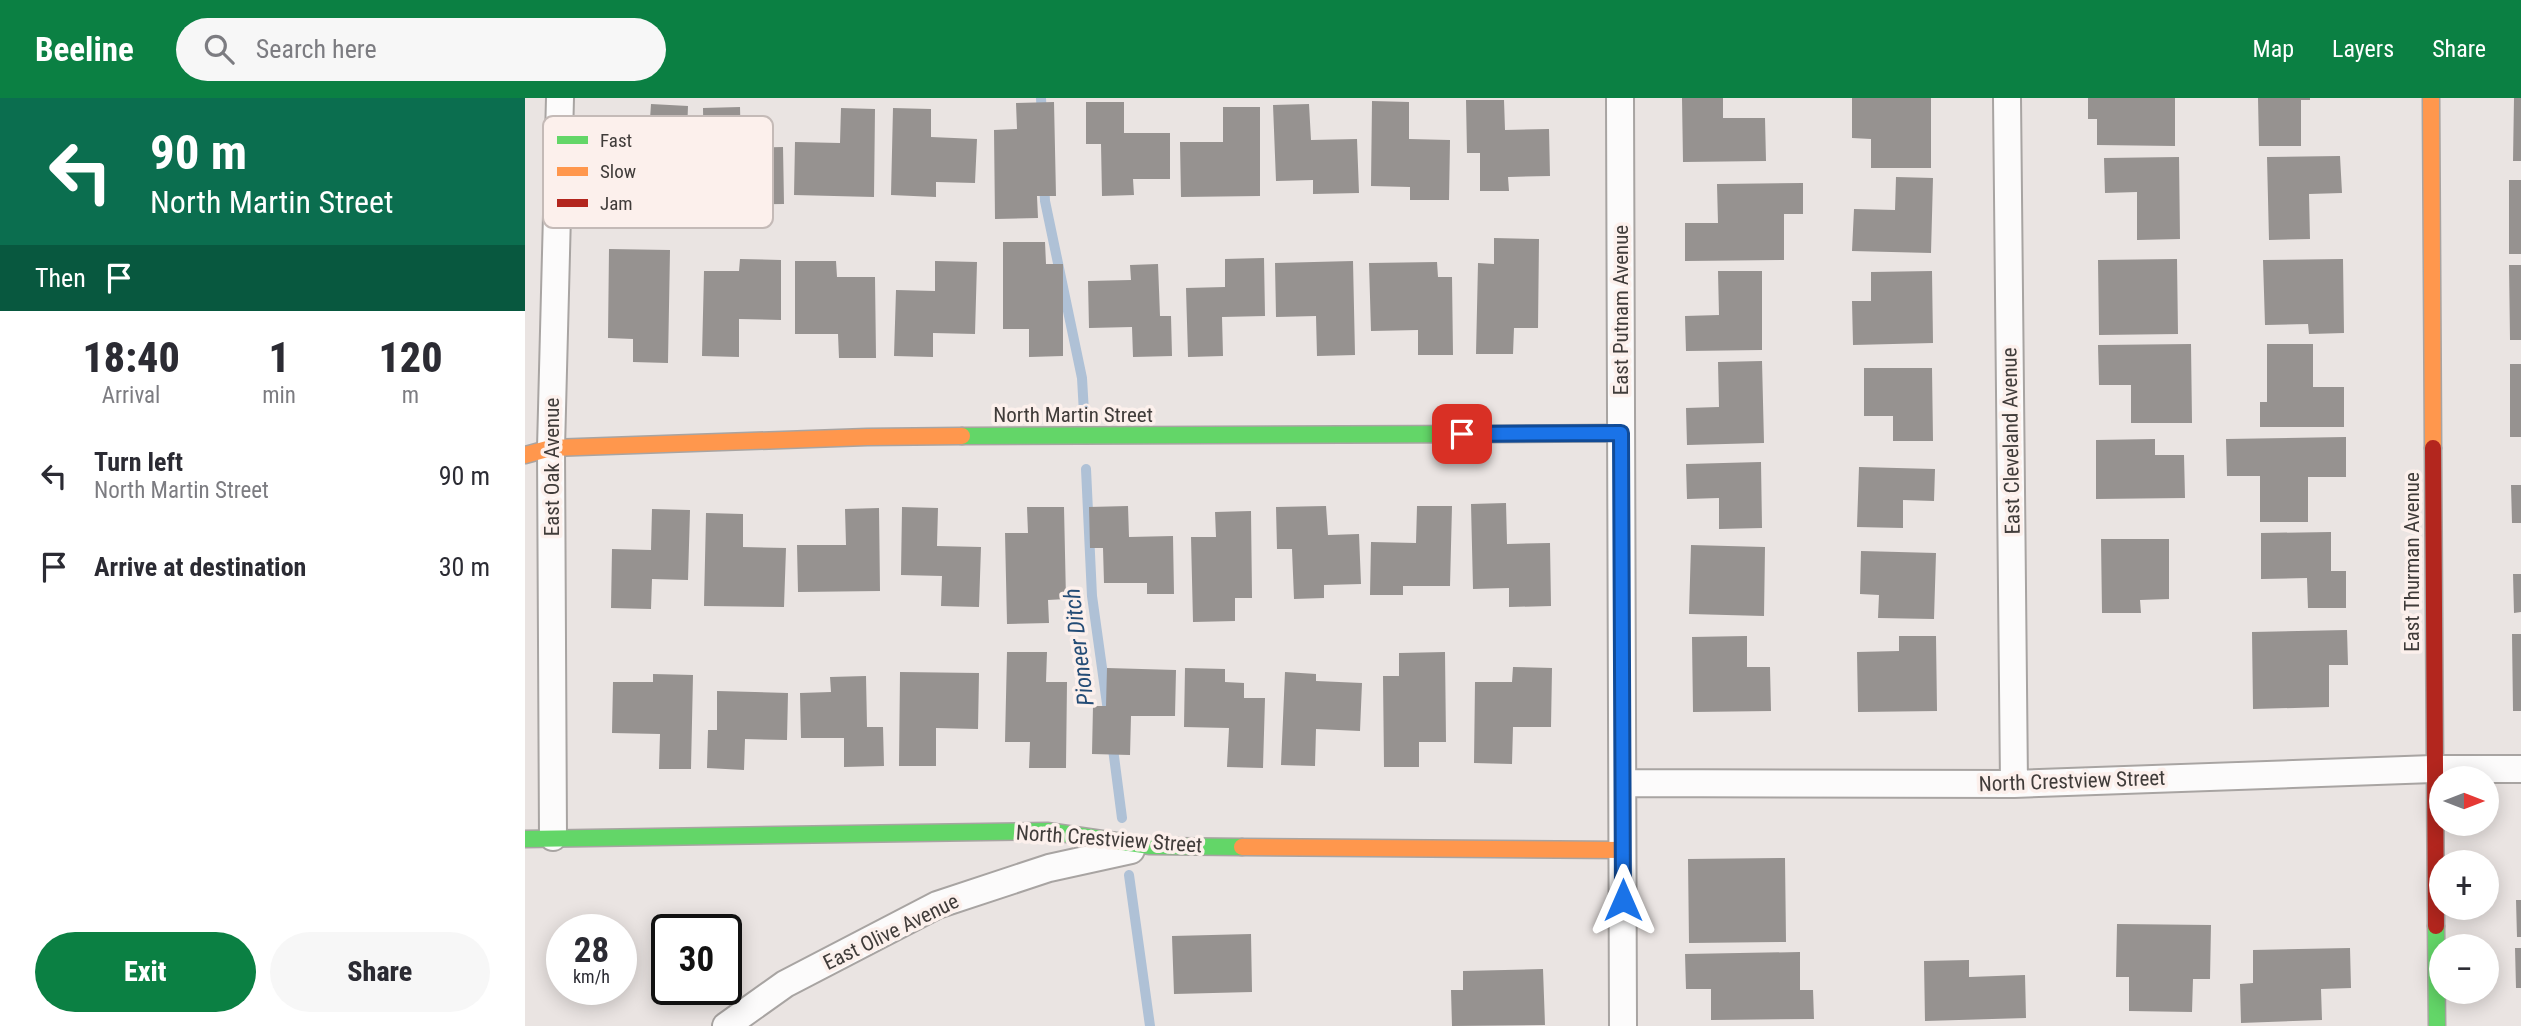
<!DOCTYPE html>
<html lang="en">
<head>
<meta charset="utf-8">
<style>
  body { margin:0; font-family:"Roboto Condensed",sans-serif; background:#f7f7f7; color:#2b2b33; height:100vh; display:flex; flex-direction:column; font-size:26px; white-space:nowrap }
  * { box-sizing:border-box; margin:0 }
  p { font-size:23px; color:#7c7c81 }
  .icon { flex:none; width:38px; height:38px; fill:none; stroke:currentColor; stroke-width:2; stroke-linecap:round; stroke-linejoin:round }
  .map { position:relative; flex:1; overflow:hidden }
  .panel { display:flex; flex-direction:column; background:#fff; width:525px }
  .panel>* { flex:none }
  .banner { background:#0b6e4f; color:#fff; overflow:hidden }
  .needle { width:46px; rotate:90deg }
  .tools { position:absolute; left:1904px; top:668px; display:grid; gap:14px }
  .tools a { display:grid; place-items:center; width:70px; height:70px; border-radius:50%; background:#fff; box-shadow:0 4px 18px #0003; font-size:35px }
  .speed { position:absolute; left:21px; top:816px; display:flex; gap:14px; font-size:35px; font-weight:700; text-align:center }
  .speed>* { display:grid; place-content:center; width:91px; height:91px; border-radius:50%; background:#fff; box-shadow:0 4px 18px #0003; line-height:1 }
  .speed small { font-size:18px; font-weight:400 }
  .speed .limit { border:4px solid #111; border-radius:10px; background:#fff; color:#111 }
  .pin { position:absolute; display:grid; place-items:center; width:60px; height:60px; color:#fff; margin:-30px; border-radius:14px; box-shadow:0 4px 10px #0006 }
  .me { position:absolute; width:77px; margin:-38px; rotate:0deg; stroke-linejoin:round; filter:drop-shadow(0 0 5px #0008) }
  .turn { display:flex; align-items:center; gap:24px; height:147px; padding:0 35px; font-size:32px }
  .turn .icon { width:91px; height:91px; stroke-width:2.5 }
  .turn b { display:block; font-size:49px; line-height:60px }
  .then { display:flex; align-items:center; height:66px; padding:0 35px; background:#0003; gap:14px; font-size:26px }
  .eta { display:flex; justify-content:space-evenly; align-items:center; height:119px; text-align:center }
  .eta b { font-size:42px; font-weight:800; line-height:49px }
  .button { display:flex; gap:14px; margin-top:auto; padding:14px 35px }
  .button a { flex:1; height:80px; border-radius:42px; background:#0b8043; color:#fff; font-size:28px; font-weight:800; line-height:80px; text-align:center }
  .button a+a { background:#f7f7f7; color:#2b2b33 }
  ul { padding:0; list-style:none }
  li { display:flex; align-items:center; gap:21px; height:91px; padding:0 35px }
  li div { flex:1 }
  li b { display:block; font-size:26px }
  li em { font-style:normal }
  header { display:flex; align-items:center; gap:42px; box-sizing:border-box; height:98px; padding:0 35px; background:#0b8043; color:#fff }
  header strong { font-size:33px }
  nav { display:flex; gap:38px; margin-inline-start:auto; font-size:24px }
  .search { width:490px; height:63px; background:#f7f7f7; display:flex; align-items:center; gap:18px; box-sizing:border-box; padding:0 24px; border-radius:38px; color:#7c7c81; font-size:26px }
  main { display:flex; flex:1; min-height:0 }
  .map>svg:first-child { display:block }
</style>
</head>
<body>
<header>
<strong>Beeline</strong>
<div class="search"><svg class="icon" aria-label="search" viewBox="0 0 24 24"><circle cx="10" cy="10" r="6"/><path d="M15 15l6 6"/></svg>Search here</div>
<nav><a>Map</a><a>Layers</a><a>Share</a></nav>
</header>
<main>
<section class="panel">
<div class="banner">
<div class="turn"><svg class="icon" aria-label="left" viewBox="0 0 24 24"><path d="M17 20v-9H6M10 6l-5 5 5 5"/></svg><div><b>90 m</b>North Martin Street</div></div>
<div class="then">Then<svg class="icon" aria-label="arrive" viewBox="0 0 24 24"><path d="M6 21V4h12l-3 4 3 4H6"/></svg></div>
</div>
<div class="eta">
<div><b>18:40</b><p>Arrival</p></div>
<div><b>1</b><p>min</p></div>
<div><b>120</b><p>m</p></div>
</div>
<ul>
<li><svg class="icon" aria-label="left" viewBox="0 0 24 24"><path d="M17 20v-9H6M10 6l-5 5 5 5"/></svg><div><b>Turn left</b><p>North Martin Street</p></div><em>90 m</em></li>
<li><svg class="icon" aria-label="arrive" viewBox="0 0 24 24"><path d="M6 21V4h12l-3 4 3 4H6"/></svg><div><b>Arrive at destination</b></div><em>30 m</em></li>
</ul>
<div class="button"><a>Exit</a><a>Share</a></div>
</section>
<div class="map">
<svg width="1996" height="928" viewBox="0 0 1996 928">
  <rect width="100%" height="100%" fill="#eae4e2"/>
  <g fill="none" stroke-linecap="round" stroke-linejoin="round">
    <path stroke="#afc1d6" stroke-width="10" d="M516,0L517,19
      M519,84L520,103L557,280L559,315
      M561,371L567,498L583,613
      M587,643L597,720
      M604,777L625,928"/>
  </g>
  <path fill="#969290" d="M1157,0H1198V20H1240L1241,63L1158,64Z
    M1327,0H1406V70H1346V41L1327,40Z
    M1563,0H1650V48L1572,47V21H1563Z
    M1733,0H1785V2H1776V48H1734Z
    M1989,0H1996V63H1988Z
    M941,2H979L980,32L1024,31L1025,78L983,79L984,93H955V55H942Z
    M847,3L884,4V41L925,42L924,102H885V89L846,88Z
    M529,4L531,98H512L513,120L470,121L469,32L492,31L491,5Z
    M561,4H599V35H645V81H608L609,97L577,98L576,46H561Z
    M126,6L163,8L160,88L123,87L122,107L80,105L83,34L124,36Z
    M784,6L786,42L832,41L834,95L788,96V82L751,83L748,7Z
    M215,9L216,50L258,49L259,106L193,107V79H179L178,10Z
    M698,9H735V98L656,99L655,44H698Z
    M316,10L350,11L349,99L269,97L270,44L315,45Z
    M368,10L406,11V39L452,41L450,85L411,84V99L366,97Z
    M1815,58L1817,95L1784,96L1785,141L1744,142L1742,59Z
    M1654,59L1655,141L1612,142V94L1580,95L1579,60Z
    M1371,79L1408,80L1406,155L1327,153L1329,111L1370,112Z
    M1984,82H1996V156H1984Z
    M1278,85V116H1259V162L1160,163V125H1193L1192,86Z
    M969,140L1014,141L1013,230H989L988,256H951L953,165L969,166Z
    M478,144H520L521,166H538V258L504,259V231H478Z
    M84,151L145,152L143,265L108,264V241L83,240Z
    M739,160L740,218L697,219L698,258L663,259L661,190L700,189V161Z
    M215,161L256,162V222L214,221V259L177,258L179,173H214Z
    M1652,161L1653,236L1574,237L1573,162Z
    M1818,161L1819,235L1784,236L1783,226L1740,227L1738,162Z
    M270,163H311L312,179H350L351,260H314L313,236H270Z
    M410,163L452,164L450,236L408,235V259L369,258L371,192L410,193Z
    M828,163L830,257L792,258L791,218L751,219L750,165Z
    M912,164L913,179H927L928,257H893V232L846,233L844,165Z
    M633,166L635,218H646L647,258L608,259L607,229L564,230L563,183L606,182L605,167Z
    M1984,167H1996V242H1985Z
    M1193,173H1237V252L1161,253L1160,218L1194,217Z
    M1407,173L1408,245L1328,247L1327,203H1346V174Z
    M1666,246L1667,325H1606V287H1574L1573,247Z
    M1742,246H1788V289H1819V329H1735V304H1742Z
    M1237,263L1239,345L1162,347L1161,310L1194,309L1193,264Z
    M1985,266H1996V339H1985Z
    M1339,270H1407L1408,343H1368V318H1339Z
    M1821,339V379H1783V424H1735V378H1702L1701,341Z
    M1630,341V357H1659L1660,400L1571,401V342Z
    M1236,364L1237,430L1194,431V400L1162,401L1161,366Z
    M1334,369L1410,371L1409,403L1378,402V430L1332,429Z
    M1986,387H1996V425H1987Z
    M981,405L982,446L1025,445L1026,508L984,509V490L948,491L946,406Z
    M603,408L604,439L648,438L649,496H622V485H579L578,450H565L564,409Z
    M801,408L803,437L834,436L836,486L799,487V500L769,501L767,451H752L751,409Z
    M892,408H927L925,488H878V497H845L846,444L891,445Z
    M377,409L413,410L412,448L456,449L454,509L416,508L417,478L376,477Z
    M502,409H539L541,501L523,502L524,525L482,526L480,435H503Z
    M354,410L355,493L273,494L272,447H321L320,411Z
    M127,411L165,412L163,482L127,481L126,511L86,510L87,451L126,452Z
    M726,413L727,500H710V523L668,524L666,439H691L690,414Z
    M181,415L218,416V449L261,450L259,509L179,508Z
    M1806,434V473H1821V510H1783L1782,480L1736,481V435Z
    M1576,441H1644V501L1615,502L1616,515H1577Z
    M1166,447L1240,449L1239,518L1164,516Z
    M1336,453L1411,455L1409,521L1353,520L1354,497L1335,496Z
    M1988,476H1996V514L1989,515Z
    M1822,532L1823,567H1804V609L1728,611L1727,534Z
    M1987,536H1996V613H1988Z
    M1222,538V569H1245L1246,613L1168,614L1167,539Z
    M1374,538H1411L1412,613L1333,614L1332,554L1374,553Z
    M482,554H522L521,584H542L541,670H504L505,644H480Z
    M920,554L921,644H894V669H859L858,578H874V555Z
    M988,569L1027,570L1026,629H988L987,666L949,665L950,584H987Z
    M582,570L651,572L650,618H606L605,657L567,656L568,608H581Z
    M660,570L700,571V584L719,585V600H740L738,670L702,669L704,630L659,629Z
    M375,574L454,575L453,631L411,630V668H374Z
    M760,574L791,576V583L837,585L835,633L791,631L790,668L756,667Z
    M128,576L168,577L166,671H134L135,636L87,635L88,584H128Z
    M341,578L342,629H358L359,668L319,669V640H276L275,595L306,594L305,579Z
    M192,593L263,595L262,642L220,641L219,672L182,670L183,632H192Z
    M1260,760L1261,844L1164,845L1163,761Z
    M1991,802H1996V839H1992Z
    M1592,826L1686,827L1685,881H1668L1667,914L1604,913V879H1591Z
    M726,836L727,894L649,896L647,838Z
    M1825,850L1826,890L1796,891L1797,922L1716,925L1715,886L1728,885V852Z
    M1990,850H1996V890H1991Z
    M1275,854V892H1288L1289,921L1186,922V891H1161L1160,856Z
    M1444,862V879L1500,877L1501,920L1400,923L1399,863Z
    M1018,871L1020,927L927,928L926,892H938V873Z"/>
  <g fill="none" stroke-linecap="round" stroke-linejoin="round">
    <g stroke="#a8a4a2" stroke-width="30">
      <path id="street" d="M1095,0L1098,928
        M1482,0L1489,686
        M1098,685L1489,686L1908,671H1996
        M28,739L26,350L35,0
        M201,928L260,886L412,807L524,770L606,752"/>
    </g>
    <g stroke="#a8a4a2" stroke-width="19">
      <path id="fast" d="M437,338L963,336
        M0,741L522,733L625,748L717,749
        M1911,828L1912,928"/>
    </g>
    <g stroke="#a8a4a2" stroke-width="19">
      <path id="slow" d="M1906,0L1908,350
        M0,357L26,350L342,339L437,338
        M717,749L1098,752"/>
    </g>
    <g stroke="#a8a4a2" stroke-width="19">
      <path id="jam" d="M963,336L1096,335
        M1908,350L1911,828"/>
    </g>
    <use href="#street" stroke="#fcfbfb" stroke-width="26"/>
    <use href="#fast" stroke="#63d668" stroke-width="16"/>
    <use href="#slow" stroke="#ff974d" stroke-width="16"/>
    <use href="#jam" stroke="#b3261e" stroke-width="16"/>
  </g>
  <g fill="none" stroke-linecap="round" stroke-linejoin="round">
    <g stroke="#114b97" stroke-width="18">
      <path id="route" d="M937,336L1096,335L1098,802"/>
    </g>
    <use href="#route" stroke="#1a73e8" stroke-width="12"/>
  </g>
  <g text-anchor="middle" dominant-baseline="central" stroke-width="7" stroke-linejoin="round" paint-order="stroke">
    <g font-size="21" fill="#403c3a" stroke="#fcf0ec">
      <text transform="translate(1096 212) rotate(-90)">East Putnam Avenue</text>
      <text x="548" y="317">North Martin Street</text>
      <text transform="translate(1486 343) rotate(-91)">East Cleveland Avenue</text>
      <text transform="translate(27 369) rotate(-90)">East Oak Avenue</text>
      <text transform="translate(1887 464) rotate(-90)">East Thurman Avenue</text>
      <text transform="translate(1547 683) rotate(-2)">North Crestview Street</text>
      <text transform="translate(584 741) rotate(4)">North Crestview Street</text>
      <text transform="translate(366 834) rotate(-26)">East Olive Avenue</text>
    </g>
    <g font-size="23" font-style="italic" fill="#244c76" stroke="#fcf0ec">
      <text transform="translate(554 549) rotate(-97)">Pioneer Ditch</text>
    </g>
  </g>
  <rect x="18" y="18" width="230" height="112" rx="10" fill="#fcf0ec" stroke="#c4bab7" stroke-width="2"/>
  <rect x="32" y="38" width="31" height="8" fill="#63d668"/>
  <rect x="32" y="69" width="31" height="9" fill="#ff974d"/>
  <rect x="32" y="101" width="31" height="8" fill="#b3261e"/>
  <g font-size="19" fill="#403c3a">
    <text x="75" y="49">Fast</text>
    <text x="75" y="80">Slow</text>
    <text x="75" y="112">Jam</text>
  </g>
</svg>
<div class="tools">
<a><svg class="needle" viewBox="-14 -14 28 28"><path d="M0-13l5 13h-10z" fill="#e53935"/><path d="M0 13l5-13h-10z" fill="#7c7c81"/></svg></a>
<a>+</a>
<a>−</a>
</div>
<div class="speed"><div>28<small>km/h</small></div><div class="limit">30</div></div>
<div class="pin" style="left:937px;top:336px;background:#d93025"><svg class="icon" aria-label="arrive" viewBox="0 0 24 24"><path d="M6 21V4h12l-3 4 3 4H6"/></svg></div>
<svg class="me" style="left:1098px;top:802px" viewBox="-20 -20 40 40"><path d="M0-17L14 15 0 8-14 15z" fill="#1a73e8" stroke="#fff" stroke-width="4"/></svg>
</div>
</main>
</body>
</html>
